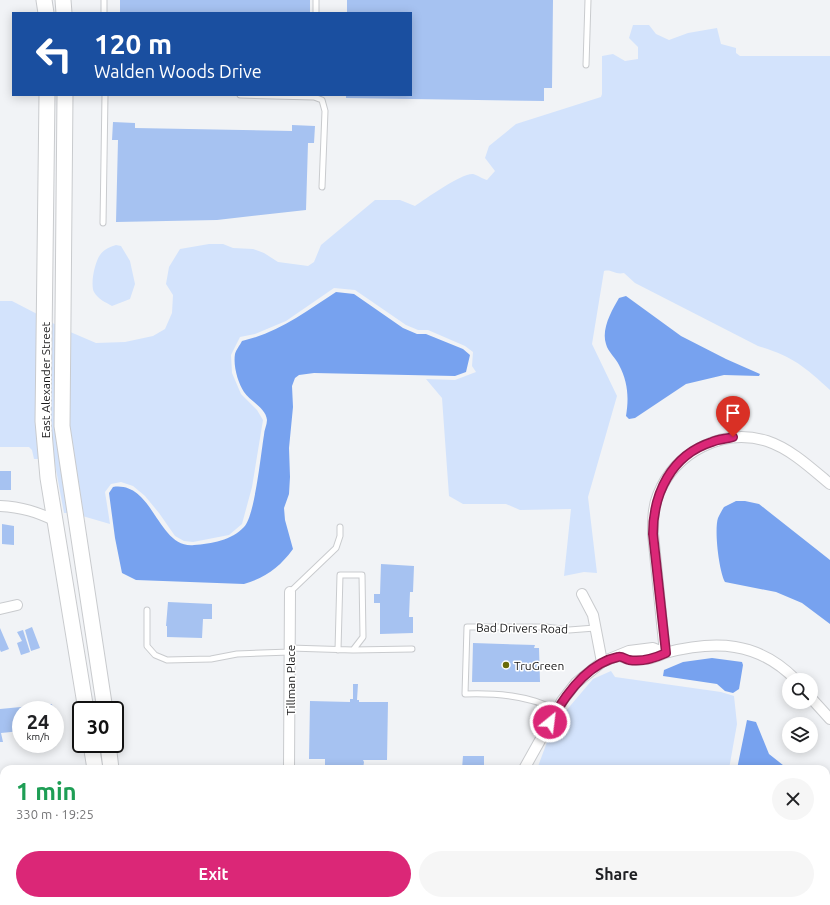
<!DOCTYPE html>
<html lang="en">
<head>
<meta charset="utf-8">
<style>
  body { margin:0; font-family:Ubuntu,sans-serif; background:#f6f6f6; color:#202124; height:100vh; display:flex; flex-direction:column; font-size:15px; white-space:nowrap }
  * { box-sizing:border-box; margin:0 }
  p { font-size:13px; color:#757577 }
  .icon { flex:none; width:22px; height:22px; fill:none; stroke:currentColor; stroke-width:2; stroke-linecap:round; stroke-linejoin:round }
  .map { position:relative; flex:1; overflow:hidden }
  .drawer { position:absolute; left:0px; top:765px; width:830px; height:140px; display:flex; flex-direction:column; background:#fff; border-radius:12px 12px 0 0; box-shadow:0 2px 10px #0003 }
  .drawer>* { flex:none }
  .guide { position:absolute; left:12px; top:12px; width:400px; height:84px; border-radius:0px; box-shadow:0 2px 10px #0003; background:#1a4fa0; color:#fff; overflow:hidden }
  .tools { position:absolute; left:782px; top:673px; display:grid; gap:8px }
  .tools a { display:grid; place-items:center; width:36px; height:36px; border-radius:50%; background:#fff; box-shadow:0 2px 10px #0003; font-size:20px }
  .speed { position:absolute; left:12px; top:701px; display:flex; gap:8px; font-size:20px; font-weight:700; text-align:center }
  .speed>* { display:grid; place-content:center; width:52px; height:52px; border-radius:50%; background:#fff; box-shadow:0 2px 10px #0003; line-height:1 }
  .speed small { font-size:10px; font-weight:400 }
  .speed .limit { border:2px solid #111; border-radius:6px; background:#fff; color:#111 }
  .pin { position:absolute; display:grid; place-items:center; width:34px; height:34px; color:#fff; margin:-41px -17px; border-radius:50% 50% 50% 0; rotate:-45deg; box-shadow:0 0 4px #0007 }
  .pin .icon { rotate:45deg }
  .me { position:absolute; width:44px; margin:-22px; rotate:29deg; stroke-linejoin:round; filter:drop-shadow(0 0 3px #0008) }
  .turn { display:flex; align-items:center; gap:14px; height:84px; padding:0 16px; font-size:18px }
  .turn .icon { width:52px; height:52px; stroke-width:2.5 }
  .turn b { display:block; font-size:28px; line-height:34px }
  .round { display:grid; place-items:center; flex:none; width:42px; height:42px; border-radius:21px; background:#f6f6f6 }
  .summary { display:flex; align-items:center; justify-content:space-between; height:68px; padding:0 16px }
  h1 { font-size:24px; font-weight:700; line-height:30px; color:#1e9e55 }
  .primary-button { display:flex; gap:8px; margin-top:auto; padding:8px 16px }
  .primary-button a { flex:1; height:46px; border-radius:24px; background:#db2777; color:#fff; font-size:16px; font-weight:700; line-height:46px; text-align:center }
  .primary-button a+a { background:#f6f6f6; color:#202124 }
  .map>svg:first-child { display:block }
</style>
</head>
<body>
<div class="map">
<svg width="830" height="905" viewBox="0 0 830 905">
  <rect width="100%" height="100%" fill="#f1f3f6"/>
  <path fill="#d3e3fc" d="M633,25H649L656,34L669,40L688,33L717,28L721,44L736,48V53L740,56H830V390C804,366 792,356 758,346L635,283L624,273C615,275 612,269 604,271L592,344L617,396L588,497L597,573L584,572L564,576L571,509L520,510L506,504H463L449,496L442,398L426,379L455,380L476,372L472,366L473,352L465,346L428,330H418L406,325L355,290L334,288L286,321L255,334L240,337L231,355L232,373L241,394L257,410L263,420L252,487L242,524L229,535L193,542L184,541L175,536L159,513L145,496L133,486L121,482L111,484L105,492L110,524L79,515L67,426L68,331L96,343L125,342L153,336L165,329L172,313L173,295L166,284L169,267L180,249L209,244H223L233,248L253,249L264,253L278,262L308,266L314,262L321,245L375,200H400L415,206C425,199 462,173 473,174C477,175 483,179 487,180L495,171L485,158L489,146L516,124L601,97L602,94V56L613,54L625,61L638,59V47L629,38Z
    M116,245L121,246L130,261L135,284L130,299L112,306C105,302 98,299 94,292C90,284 95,262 100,255C104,249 110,247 116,245Z
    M0,301H12L39,315L42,459H34L32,450L29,447H0Z
    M49,321L58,326L69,513H64L47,421Z
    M611,671L615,677L721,692L734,696L737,724L729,769H537L553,726L593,679Z
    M830,788V806H826V789Z
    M481,901H771L769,905H479Z"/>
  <path fill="#77a2ef" d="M336,292L354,294L403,328L417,334H426L463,349L470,355L466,372L455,376L314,373L299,375L295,378L292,386L293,407L289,448L290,477L289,494L284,508L285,520L293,549C280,567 265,578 244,584L136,580L122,573L115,538L109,493L113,487C154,481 157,549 194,545C211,544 232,540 244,527C255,516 261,452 264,435C264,430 267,425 267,420C266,408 250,401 244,392C238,383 233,366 235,354C236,350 240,345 242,341C278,333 305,312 336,292Z
    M626,296L681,336L726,359L760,374L759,376L724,375L686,384L635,418L629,419L626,416C629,398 628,382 619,365C616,358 608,352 606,344C601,329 612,310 619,298Z
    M736,501H745L759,504L830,560V624L802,603L776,592L725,582C719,571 714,530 718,518C720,514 722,510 724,507Z
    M712,658L742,662L743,665L739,689L733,693L725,691L717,684L663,676L664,670L683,662Z
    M747,720L756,722L769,754L788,769H737Z
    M0,837H4V887L0,888Z"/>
  <path fill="#a6c2f1" d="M120,0H310V13H120Z
    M347,0H553L552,88H544V101L346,98V95H411V13H347Z
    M113,122L135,123V128L292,131V125L315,126L314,143H308L306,210L217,220L116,222L118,140H112Z
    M0,471H11V490H0Z
    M2,524L14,526V545L2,544Z
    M381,564L414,566L413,592H410L409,617H413V633L380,634V603H374V594H380Z
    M168,602L212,604V619H203L202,638L167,637V626H166Z
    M32,627L40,648L31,651L25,630Z
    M0,628L9,649L1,652L0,650Z
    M23,630L30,652L21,655L17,643L22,641L17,632Z
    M473,643L535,645L534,648H539L540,682H472Z
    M353,684H358L357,700H359V702H388L387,760H363L364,762L363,769H325V759H309L310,701L350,702V699H353Z
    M52,704L53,710H21V731L1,733L3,742H0V709Z
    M463,756H484V767H480V769H462Z
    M382,901H434L433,905H382Z"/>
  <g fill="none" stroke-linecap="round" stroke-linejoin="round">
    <g stroke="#c9cbce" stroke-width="7">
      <path id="lane" d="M104,0V13
        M316,13V0
        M586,65L588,0
        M240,95L314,97V95
        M314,97L322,100L325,111L322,187
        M103,223L105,95
        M290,592L336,548L340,536V527
        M147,610V646L155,655L167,660L211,659L237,654L290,652
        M290,648L353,650L363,637L362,575H340L338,650
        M353,650L412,649
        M556,710C529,695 496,693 465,694L467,627H546L569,630L595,628
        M482,901V905"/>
    </g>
    <g stroke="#c9cbce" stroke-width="12">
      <path id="street" d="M0,506C22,507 37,512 56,521
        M582,594L593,615L602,662
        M0,609L17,605
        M619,656C635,662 651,660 665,653
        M796,680C758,641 715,640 665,653L653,534C653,521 653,507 658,495C675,452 723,427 767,441C791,449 811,468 830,484
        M811,698L830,719
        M289,769L290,592
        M524,769L562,701L576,683L602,662L629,651L653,648L665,653
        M0,797H4
        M0,815H4"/>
    </g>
    <g stroke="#c9cbce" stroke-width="17">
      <path id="primary" d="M44,0L46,13
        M63,0L64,13
        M47,95L43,421L48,478L86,710
        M65,95L62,426L105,710
        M91,744L95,769
        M108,744L111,769
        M95,905V901
        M114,905V901"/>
    </g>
    <use href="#lane" stroke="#fff" stroke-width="5"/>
    <use href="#street" stroke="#fff" stroke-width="10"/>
    <use href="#primary" stroke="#fff" stroke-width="15"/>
  </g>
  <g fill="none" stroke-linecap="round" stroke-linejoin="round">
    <g stroke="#8e194d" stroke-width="10">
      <path id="route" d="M550,722C564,697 587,663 618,657C622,656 625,659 629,660C641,662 655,658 666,653L653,534C653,494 671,455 712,442C718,439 726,439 733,437"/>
    </g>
    <use href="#route" stroke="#db2777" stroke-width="7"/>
  </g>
  <circle fill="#686a09" stroke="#fff" stroke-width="1.5" cx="506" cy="665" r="4"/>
  <g text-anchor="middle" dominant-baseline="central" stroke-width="3" stroke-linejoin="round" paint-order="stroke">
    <g font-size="12" fill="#19191a" stroke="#fff">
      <text transform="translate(45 380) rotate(-90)">East Alexander Street</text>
      <text transform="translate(522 628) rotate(1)">Bad Drivers Road</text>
      <text transform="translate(290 680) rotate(-90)">Tillman Place</text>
    </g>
    <g font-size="12" fill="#19191a" stroke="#fff" text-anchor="start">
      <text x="514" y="665">TruGreen</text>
    </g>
  </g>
</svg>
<div class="tools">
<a><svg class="icon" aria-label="search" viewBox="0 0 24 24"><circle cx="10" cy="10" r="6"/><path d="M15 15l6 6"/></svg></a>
<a><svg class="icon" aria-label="layers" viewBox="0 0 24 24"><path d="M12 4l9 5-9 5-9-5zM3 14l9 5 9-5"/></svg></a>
</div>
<div class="speed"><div>24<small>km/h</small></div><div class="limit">30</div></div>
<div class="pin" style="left:733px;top:437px;background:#d93025"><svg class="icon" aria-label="arrive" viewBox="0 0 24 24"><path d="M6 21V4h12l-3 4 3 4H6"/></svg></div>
<svg class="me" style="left:550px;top:722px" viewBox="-20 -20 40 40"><circle r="17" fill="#db2777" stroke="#fff" stroke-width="3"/><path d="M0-11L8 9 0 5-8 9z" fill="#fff"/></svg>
<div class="guide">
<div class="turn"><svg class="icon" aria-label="left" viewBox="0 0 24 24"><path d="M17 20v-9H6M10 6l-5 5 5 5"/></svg><div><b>120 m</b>Walden Woods Drive</div></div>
</div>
<section class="drawer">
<div class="summary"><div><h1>1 min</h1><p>330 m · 19:25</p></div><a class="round"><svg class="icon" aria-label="close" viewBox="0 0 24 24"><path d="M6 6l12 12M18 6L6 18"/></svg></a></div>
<div class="primary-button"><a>Exit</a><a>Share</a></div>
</section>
</div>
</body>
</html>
